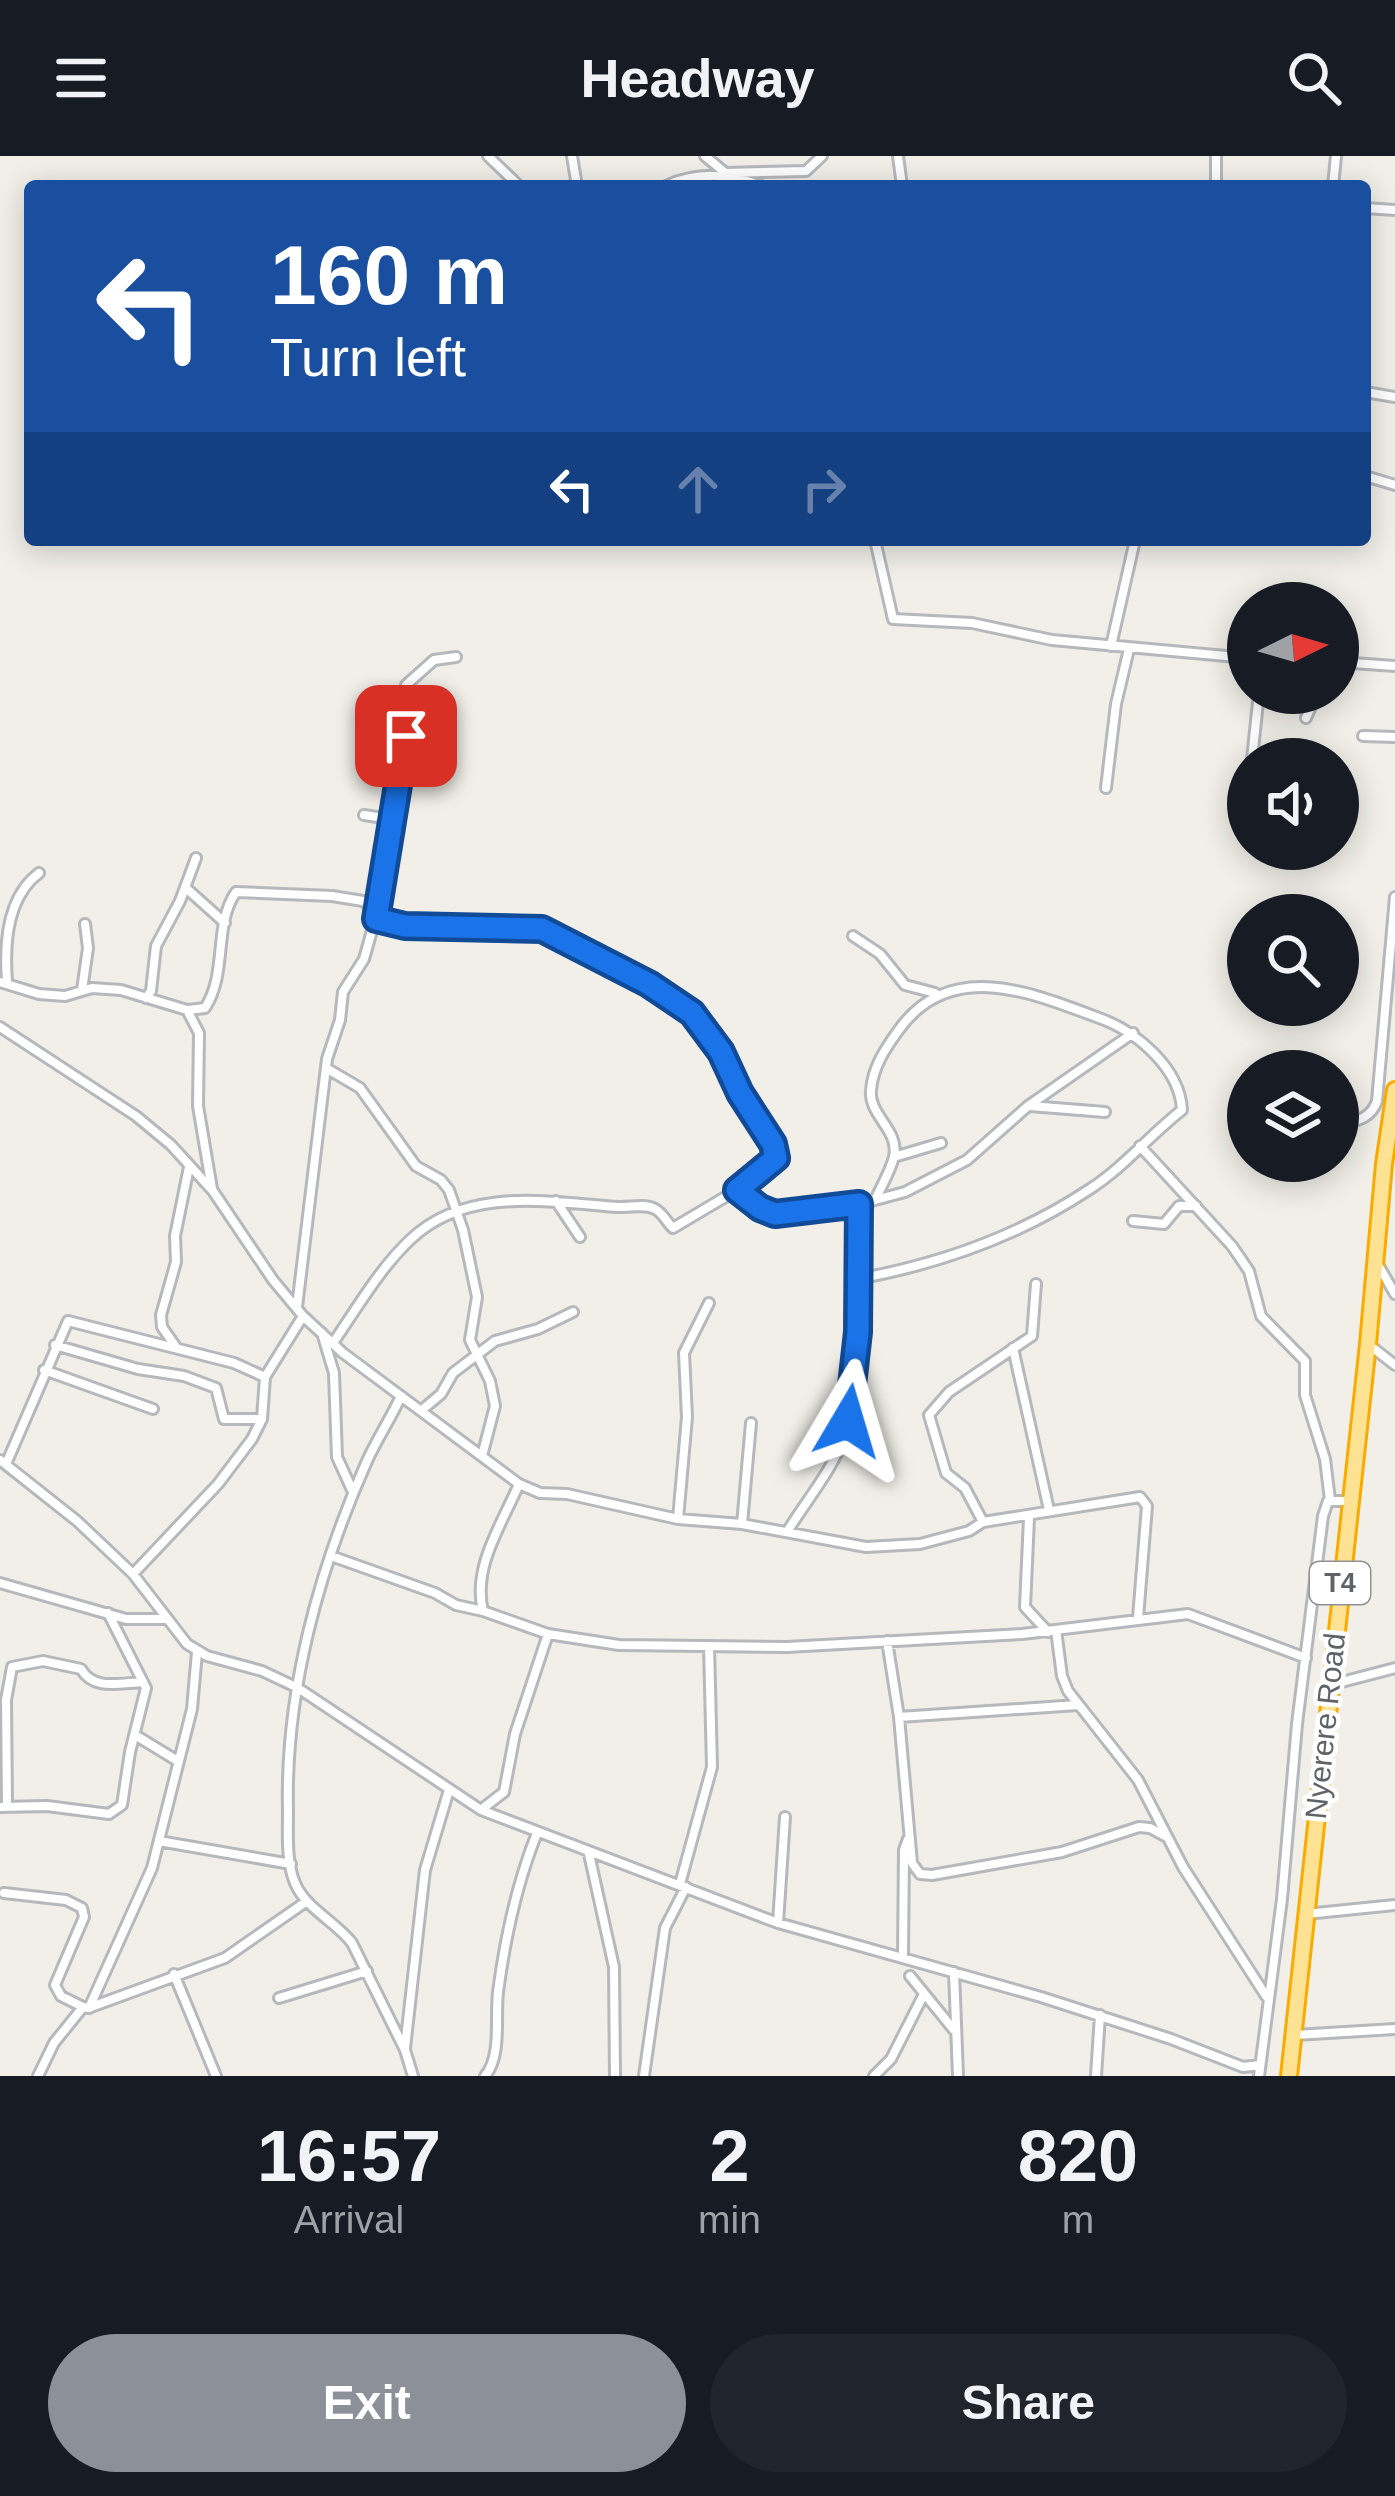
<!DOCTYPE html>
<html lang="en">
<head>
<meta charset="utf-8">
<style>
  body { margin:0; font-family:Arial,sans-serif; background:#20242c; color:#f1f3f6; height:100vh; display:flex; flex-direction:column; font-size:45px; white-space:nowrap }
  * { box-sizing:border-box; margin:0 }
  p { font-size:39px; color:#9ea1a6 }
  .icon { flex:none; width:66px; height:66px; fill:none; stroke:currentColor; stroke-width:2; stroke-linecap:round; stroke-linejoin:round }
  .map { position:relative; height:1920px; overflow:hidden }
  .sheet { display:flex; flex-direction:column; background:#171b24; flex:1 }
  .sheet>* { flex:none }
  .guide { position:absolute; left:24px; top:24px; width:1347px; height:366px; border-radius:12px; box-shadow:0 6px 30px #0003; background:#1a4fa0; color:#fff; overflow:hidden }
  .needle { width:78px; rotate:85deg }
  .fabs { position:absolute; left:1227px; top:426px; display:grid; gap:24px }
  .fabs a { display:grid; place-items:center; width:132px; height:132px; border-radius:50%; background:#171b24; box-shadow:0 6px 30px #0003; font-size:60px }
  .pin { position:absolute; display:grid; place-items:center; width:102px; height:102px; color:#fff; margin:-51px; border-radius:24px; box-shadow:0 6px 18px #0006 }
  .me { position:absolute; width:132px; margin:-66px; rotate:7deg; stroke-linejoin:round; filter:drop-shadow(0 0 9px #0008) }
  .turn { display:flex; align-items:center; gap:42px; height:252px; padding:0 48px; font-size:54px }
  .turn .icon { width:156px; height:156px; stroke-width:2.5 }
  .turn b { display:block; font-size:84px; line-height:102px }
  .lanes { display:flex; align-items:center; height:114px; padding:0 48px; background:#0003; justify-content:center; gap:60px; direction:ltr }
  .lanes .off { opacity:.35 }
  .eta { display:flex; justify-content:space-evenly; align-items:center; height:204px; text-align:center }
  .eta b { font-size:72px; font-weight:700; line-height:84px }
  .cta { display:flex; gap:24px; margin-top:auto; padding:24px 48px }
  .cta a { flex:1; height:138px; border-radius:72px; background:#8c9099; color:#fff; font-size:48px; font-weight:700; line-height:138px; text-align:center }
  .cta a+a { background:#20242c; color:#f1f3f6 }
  header { display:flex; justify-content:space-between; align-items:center; height:156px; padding:0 48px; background:#171b24; font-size:54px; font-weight:700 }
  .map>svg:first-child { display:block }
</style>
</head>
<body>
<header><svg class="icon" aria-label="menu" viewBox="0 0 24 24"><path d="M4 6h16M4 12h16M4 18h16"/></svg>Headway<svg class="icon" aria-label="search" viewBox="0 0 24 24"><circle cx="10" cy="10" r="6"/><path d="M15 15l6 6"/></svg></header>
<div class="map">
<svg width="1395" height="1920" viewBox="0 0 1395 1920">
  <rect width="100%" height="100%" fill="#f1efe8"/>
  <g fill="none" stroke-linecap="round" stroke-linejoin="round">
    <g stroke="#b5b8bc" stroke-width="14">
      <path id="street" d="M488,0L517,28
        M572,0L577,30
        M705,0L729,20
        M898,0L902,30
        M1216,0V30
        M725,17L806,15L822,0
        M666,30C695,16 731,17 761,30
        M1333,30L1336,0
        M1365,52L1395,54
        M1365,236L1395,241
        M1365,320L1395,329
        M875,384L893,463L972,467L1052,484L1248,502
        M1111,490L1135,384
        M1338,506L1395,510
        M1306,562L1317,537
        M1363,580L1395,581
        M1252,603L1259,537
        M1106,632L1116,548L1129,493
        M364,659L384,662L391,668
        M186,732L225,767
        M853,780L880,798L905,829L935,837
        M7,825C4,787 7,741 39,717
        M0,826L39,838L65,840L92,832L121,834L187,854L199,877L198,950L212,1033
        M82,834L88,792L85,768
        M146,842L151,835L156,790L180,745L196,702
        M188,854L205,852C228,817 213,769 236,736L332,740L363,745L376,756
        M0,871L136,960L171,989L213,1035L273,1124L303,1160L343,1197L519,1328L540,1337L567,1338L678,1363L742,1368L866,1391L920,1388L969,1375L983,1366L1140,1341L1147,1350L1138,1462
        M326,912L360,932L416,1010L441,1024L449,1034L463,1074L477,1141L470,1184L490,1225L495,1250L482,1300
        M1030,950L1105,956
        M1339,969C1356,965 1371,963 1377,945L1395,741
        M1140,990L1232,1090L1249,1115L1261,1160L1305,1205V1239L1325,1303L1330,1344
        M894,1001L941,987
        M737,1034C747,1042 756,1053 769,1056C796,1063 847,1051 875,1044C881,1031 890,1016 894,1001C900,974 868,959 871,934C873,911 885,893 898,875C949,802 1030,836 1099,862C1136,875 1180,912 1182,954C1150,979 1124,1011 1090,1033C1019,1080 940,1108 857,1123
        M875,1044L905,1036L967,1004L1028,950L1133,877
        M556,1045L580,1081
        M1133,1065L1164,1068L1179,1050H1196
        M1377,1107L1395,1138
        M297,1151L327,903L340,864L343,836L364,803L377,757L407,591L406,529L434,504L456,501
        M322,1177L334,1217L337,1301L353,1336
        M333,1187C357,1152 380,1112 411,1083C467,1030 550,1046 618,1051C629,1052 644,1047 655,1053C663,1057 667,1067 673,1072L737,1034L776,1000L721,896L700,868L683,850L649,828L541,773L405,769L376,763
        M1368,1188L1395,1209
        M55,1189L138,1213L184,1220L216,1232L224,1263H262
        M176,1191L162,1171L161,1159L176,1106L175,1080L189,1011
        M1013,1192L1049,1354
        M44,1214L153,1253
        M401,1240C391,1262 377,1283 367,1305C319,1413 285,1536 288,1654C288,1677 286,1706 295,1727C305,1752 336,1766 352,1787L405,1894L413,1920
        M423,1253L441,1238L453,1217L495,1185L538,1173L573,1156
        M0,1304L77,1365L133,1418L187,1488L207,1500L262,1515L298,1532L481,1654L778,1767L1041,1841L1171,1883L1243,1911L1260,1909
        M6,1308L68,1165L234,1207L265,1221
        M519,1328C502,1368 472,1411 483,1455L548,1478L619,1489L787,1491L1022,1478L1188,1458L1306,1502
        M1029,1362L1025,1451L1048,1476
        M678,1363L687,1261L684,1197L709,1147
        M983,1366L965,1332L946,1317L929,1259L949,1236L1032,1180L1036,1128
        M742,1368L751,1267
        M787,1376C805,1346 833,1314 844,1280C867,1208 856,1123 859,1048
        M331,1400L435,1437L456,1449L483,1455
        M133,1418L218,1328L252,1283L262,1263L265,1221L303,1160
        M0,1427L126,1463H167
        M1056,1474L1062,1520L1068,1535L1138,1624L1183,1711L1266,1840
        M887,1485L899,1561L912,1707L920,1718L932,1719L1062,1696L1139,1671L1150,1672L1167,1681
        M1330,1529L1395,1512
        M899,1561L1078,1549
        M135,1579L176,1604
        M7,1650L6,1544L12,1511L43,1505L81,1513C94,1535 119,1527 143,1526
        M0,1651L47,1650L109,1658L122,1649L130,1596L146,1532L108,1457
        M482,1653L504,1636L515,1578L548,1478
        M159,1685L291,1708
        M589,1698L614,1811L615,1920
        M680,1728L712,1611L709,1490
        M4,1737L66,1744L82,1752L84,1761L55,1829L61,1840L83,1851
        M1306,1758L1395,1749
        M778,1767L785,1661
        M903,1800L904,1694L908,1683
        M954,1816L958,1920
        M174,1818L216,1920
        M910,1820L954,1874
        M279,1842L367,1815
        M91,1851L225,1802L307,1745
        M1295,1879L1395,1873
        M405,1892L425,1714L449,1634
        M38,1920L54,1887L83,1851L89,1852L152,1712L192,1553L197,1496
        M485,1920C502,1900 495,1862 498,1836C505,1783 517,1727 537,1677
        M644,1920L665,1772L686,1731
        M874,1920L891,1903L924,1838
        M1096,1920L1100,1859
        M1259,1920L1282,1743L1297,1568L1323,1360L1328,1345H1348"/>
    </g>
    <g stroke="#f9ab00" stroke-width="20">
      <path id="highway" d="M1289,1920L1368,1188L1384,1008L1395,934"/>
    </g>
    <use href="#street" stroke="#fff" stroke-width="8"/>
    <use href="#highway" stroke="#fde293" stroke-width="14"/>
  </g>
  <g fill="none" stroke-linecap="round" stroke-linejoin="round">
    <g stroke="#114b97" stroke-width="30">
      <path id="route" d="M406,580L376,763L405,770L542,773L649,828L692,857L721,896L740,937L773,988L776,1002L737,1034L760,1052L775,1058L859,1048L858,1176L848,1265"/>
    </g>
    <use href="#route" stroke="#1a73e8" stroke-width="21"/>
  </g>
  <g text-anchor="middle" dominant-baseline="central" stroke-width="9" stroke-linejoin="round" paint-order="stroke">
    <rect fill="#fff" stroke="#8f9295" stroke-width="3" x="1310" y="1406" width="60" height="42" rx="9"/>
    <g font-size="27" font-weight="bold" fill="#5f6368">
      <text x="1340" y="1427">T4</text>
    </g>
    <g font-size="30" fill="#5f6368" stroke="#fff">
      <text transform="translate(1325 1570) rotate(-84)">Nyerere Road</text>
    </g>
  </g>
</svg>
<div class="fabs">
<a><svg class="needle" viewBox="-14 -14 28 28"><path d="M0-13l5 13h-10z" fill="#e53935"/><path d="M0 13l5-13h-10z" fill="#9ea1a6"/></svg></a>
<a><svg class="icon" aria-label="sound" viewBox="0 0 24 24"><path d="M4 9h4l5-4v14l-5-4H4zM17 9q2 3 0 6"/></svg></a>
<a><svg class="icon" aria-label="search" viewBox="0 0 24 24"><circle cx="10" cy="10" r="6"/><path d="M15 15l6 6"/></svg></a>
<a><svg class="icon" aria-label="layers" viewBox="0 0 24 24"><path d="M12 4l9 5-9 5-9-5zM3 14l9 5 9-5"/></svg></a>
</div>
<div class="pin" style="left:406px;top:580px;background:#d93025"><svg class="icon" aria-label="arrive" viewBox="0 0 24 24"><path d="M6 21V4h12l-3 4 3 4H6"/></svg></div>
<svg class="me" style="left:848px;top:1265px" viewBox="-20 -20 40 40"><path d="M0-17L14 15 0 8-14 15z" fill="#1a73e8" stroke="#fff" stroke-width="4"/></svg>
<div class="guide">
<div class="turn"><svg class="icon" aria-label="left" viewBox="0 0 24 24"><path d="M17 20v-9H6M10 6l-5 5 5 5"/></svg><div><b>160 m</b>Turn left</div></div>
<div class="lanes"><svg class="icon" aria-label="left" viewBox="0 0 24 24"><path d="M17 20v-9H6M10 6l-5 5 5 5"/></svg><svg class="icon off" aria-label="ahead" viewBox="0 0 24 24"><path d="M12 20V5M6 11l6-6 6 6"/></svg><svg class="icon off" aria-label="right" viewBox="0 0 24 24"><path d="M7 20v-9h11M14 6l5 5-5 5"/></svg></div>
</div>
</div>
<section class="sheet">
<div class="eta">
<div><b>16:57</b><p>Arrival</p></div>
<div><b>2</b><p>min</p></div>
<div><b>820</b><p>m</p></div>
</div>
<div class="cta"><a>Exit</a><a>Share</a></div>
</section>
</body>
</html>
